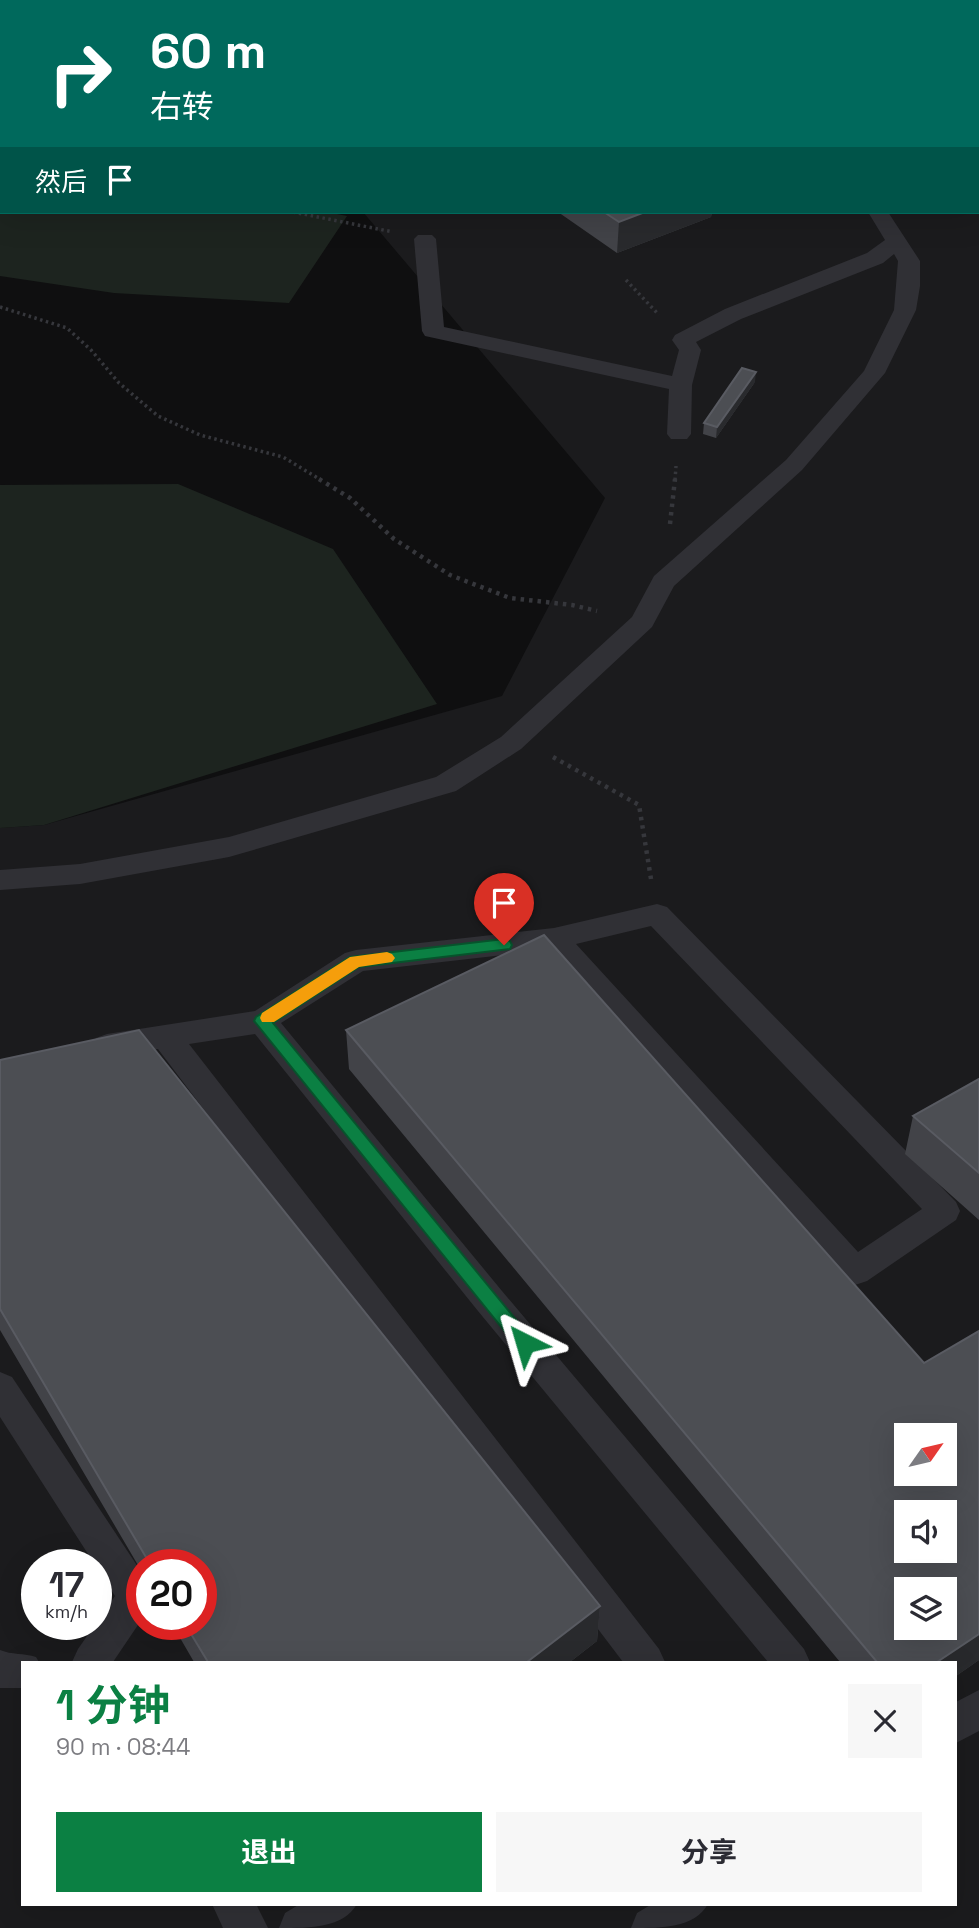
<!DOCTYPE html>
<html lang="zh">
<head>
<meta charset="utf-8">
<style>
  body { margin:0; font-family:"Space Grotesk","Noto Sans SC",sans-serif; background:#f7f7f7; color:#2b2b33; height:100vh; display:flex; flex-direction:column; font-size:26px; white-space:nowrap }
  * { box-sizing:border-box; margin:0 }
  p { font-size:23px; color:#7c7c81 }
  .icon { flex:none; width:38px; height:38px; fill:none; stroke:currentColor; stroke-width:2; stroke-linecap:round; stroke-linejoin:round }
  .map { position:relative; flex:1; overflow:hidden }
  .details { position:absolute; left:21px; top:1661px; width:936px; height:245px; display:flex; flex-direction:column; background:#fff; border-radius:0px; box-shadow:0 7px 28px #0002 }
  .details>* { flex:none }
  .hud { position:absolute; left:0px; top:0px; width:980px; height:214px; box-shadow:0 7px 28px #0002; background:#00695c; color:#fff; overflow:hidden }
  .needle { width:46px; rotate:56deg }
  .fabs { position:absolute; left:894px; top:1423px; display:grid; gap:14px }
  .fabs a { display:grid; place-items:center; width:63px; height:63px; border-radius:0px; background:#fff; box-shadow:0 7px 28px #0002; font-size:35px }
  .speed { position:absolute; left:21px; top:1549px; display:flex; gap:14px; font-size:35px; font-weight:700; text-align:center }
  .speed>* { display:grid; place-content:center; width:91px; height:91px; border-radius:50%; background:#fff; box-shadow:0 7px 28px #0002; line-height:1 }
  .speed small { font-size:18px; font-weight:400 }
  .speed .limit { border:10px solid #d22; background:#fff; color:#111 }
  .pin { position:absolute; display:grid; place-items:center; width:60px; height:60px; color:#fff; margin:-72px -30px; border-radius:50% 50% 50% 0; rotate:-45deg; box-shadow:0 0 7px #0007 }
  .pin .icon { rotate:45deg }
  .me { position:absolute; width:77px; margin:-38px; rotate:320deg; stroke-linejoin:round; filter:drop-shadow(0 0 5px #0008) }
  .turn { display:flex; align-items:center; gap:24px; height:147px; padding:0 35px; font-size:32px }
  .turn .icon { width:91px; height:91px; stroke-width:2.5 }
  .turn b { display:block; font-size:49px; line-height:60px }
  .then { display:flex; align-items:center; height:66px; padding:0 35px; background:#0003; gap:14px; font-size:26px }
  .round { display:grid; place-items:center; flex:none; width:74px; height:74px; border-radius:0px; background:#f7f7f7 }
  .head { display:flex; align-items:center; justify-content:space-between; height:119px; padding:0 35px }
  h1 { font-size:42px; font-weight:700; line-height:52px; color:#0b8043 }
  .cta { display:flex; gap:14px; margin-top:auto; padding:14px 35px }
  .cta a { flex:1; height:80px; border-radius:0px; background:#0b8043; color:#fff; font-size:28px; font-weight:700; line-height:80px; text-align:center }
  .cta a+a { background:#f7f7f7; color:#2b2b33 }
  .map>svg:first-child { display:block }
</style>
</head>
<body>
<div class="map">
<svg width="979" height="1928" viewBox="0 0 979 1928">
  <rect width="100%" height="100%" fill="#0f0f10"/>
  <path fill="#1b1b1d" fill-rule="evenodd" d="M183,0H979V1928H0V828L44,825L502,696L605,498L363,212H978V2ZM906,1435H945V1474H906ZM906,1512H945V1550H906ZM37,1564H96V1624H37ZM142,1564H201V1624H142ZM906,1589H945V1628H906ZM23,1662H956V1904H23Z"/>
  <path fill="#1d241f" d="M0,0L176,2H2V212H327L347,216L289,303L114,293L0,276Z
    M178,484L333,549L437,704L44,825L0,828V485Z"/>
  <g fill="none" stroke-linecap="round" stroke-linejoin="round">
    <path stroke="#36373c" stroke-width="3.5" stroke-dasharray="2.5 3.5" stroke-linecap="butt" d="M293,212L393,232
      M626,280L659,315
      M0,307L67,328L91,350L119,383L158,416L200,435L283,457L321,480
      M675,480L676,466"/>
    <path stroke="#36373c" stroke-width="4.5" stroke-dasharray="3.5 5" stroke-linecap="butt" d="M319,479L350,498L394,539L450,575L510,598L572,605L597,611
      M670,524L675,479
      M553,757L639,805L651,879"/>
    <path fill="#303035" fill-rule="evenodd" d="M295,0H318L294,2Z
      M336,0H359L335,2Z
      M372,0H391L392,2H373Z
      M730,0H749L750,2H731Z
      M868,212H888L920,261V286L916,310L885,373L802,470L674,586L652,627L521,749L456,791L229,857L80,884L0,890V870L80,864L229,837L436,777L501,737L632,617L654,576L786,460L864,371L894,310L898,261L894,254L883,263L741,319L696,342L701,350L692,385L691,434L687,439H671L667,434L669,389L425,336L422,331L414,239L418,235H432L436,239L444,327L672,376L679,350L672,340L675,335L725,309L867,253L885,240Z
      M657,904L667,907L956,1202L960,1211L956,1220L867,1281L855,1285L843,1281L547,950L363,971L281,1023L502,1291L804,1649L810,1662H768L478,1311L255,1034L189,1044L659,1649L665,1662H623L158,1049L107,1058L96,1054L92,1046L96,1038L107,1034L255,1011L345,953L356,950L554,928ZM651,926L922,1209L858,1252L576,944Z
      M0,1372L12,1377L142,1573V1619L113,1662H72L78,1649L115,1596L0,1417Z
      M0,1650C12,1655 24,1653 36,1657L39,1662H23V1688H0Z
      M979,1690V1731L956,1743V1702Z
      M212,1904H256L268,1928H223Z
      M300,1904H357C343,1928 311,1928 279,1928L285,1913Z
      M652,1904H708C694,1928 663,1928 631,1928L637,1913Z"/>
  </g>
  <path fill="#424348" d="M558,212H712L711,217L617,253Z
    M755,382L716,438L703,434L704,423Z
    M346,1030L924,1363L979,1331V1660L956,1676V1662H840L349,1069Z
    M0,1060L600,1606L597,1641L570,1662H194L172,1624H201V1564H142V1572L0,1330Z
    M979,1079V1220L905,1154L913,1116Z"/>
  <path fill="#292a2d" d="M645,212H712L711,217L617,253L619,222Z
    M756,372L755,382L716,438L717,427Z
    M600,1606L597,1641L570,1662H527Z
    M979,1634V1660L956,1676V1662H937Z"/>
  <path fill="#4c4e53" stroke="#595b62" stroke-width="2" fill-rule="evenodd" d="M408,0H658L661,2H403Z
    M604,212H645L619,222Z
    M742,368L756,372L717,427L704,423Z
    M544,935L924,1363L979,1331V1634L937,1662H877L346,1030ZM906,1435H945V1474H906ZM906,1512H945V1550H906ZM906,1589H945V1628H906Z
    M139,1030L600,1606L527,1662H208L185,1624H201V1564H150L0,1309V1060Z
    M979,1079V1173L913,1116Z"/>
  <path fill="#0b8043" stroke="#07532c" stroke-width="2" d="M504,939L510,941L512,945L510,949L359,967L273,1023L531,1338L534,1343L531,1349L525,1351L519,1349L254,1021L256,1017L350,957Z"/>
  <path fill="#f59e0b" d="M387,952L392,954L395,958L392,962L359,967L274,1022H262L260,1018L262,1013L350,957Z"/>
</svg>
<div class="fabs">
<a><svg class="needle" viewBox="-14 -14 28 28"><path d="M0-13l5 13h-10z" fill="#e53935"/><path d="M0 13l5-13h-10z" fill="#7c7c81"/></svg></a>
<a><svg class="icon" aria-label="sound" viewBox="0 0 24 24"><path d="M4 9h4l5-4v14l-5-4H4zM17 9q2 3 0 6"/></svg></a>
<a><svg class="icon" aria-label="layers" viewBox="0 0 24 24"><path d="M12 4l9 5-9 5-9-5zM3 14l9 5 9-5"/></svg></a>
</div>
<div class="speed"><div>17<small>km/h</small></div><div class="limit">20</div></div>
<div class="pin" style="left:504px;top:945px;background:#d93025"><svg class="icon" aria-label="arrive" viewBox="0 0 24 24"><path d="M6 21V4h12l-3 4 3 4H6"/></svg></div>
<svg class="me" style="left:525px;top:1343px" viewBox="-20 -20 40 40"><path d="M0-17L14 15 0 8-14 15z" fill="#0b8043" stroke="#fff" stroke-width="4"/></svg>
<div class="hud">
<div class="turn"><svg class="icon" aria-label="right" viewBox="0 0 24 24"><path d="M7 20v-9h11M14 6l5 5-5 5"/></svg><div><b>60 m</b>右转</div></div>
<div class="then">然后<svg class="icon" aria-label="arrive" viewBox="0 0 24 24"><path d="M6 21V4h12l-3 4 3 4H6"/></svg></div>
</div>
<section class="details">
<div class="head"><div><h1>1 分钟</h1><p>90 m · 08:44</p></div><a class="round"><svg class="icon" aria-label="close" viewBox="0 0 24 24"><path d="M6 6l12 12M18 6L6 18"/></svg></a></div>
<div class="cta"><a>退出</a><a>分享</a></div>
</section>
</div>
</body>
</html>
